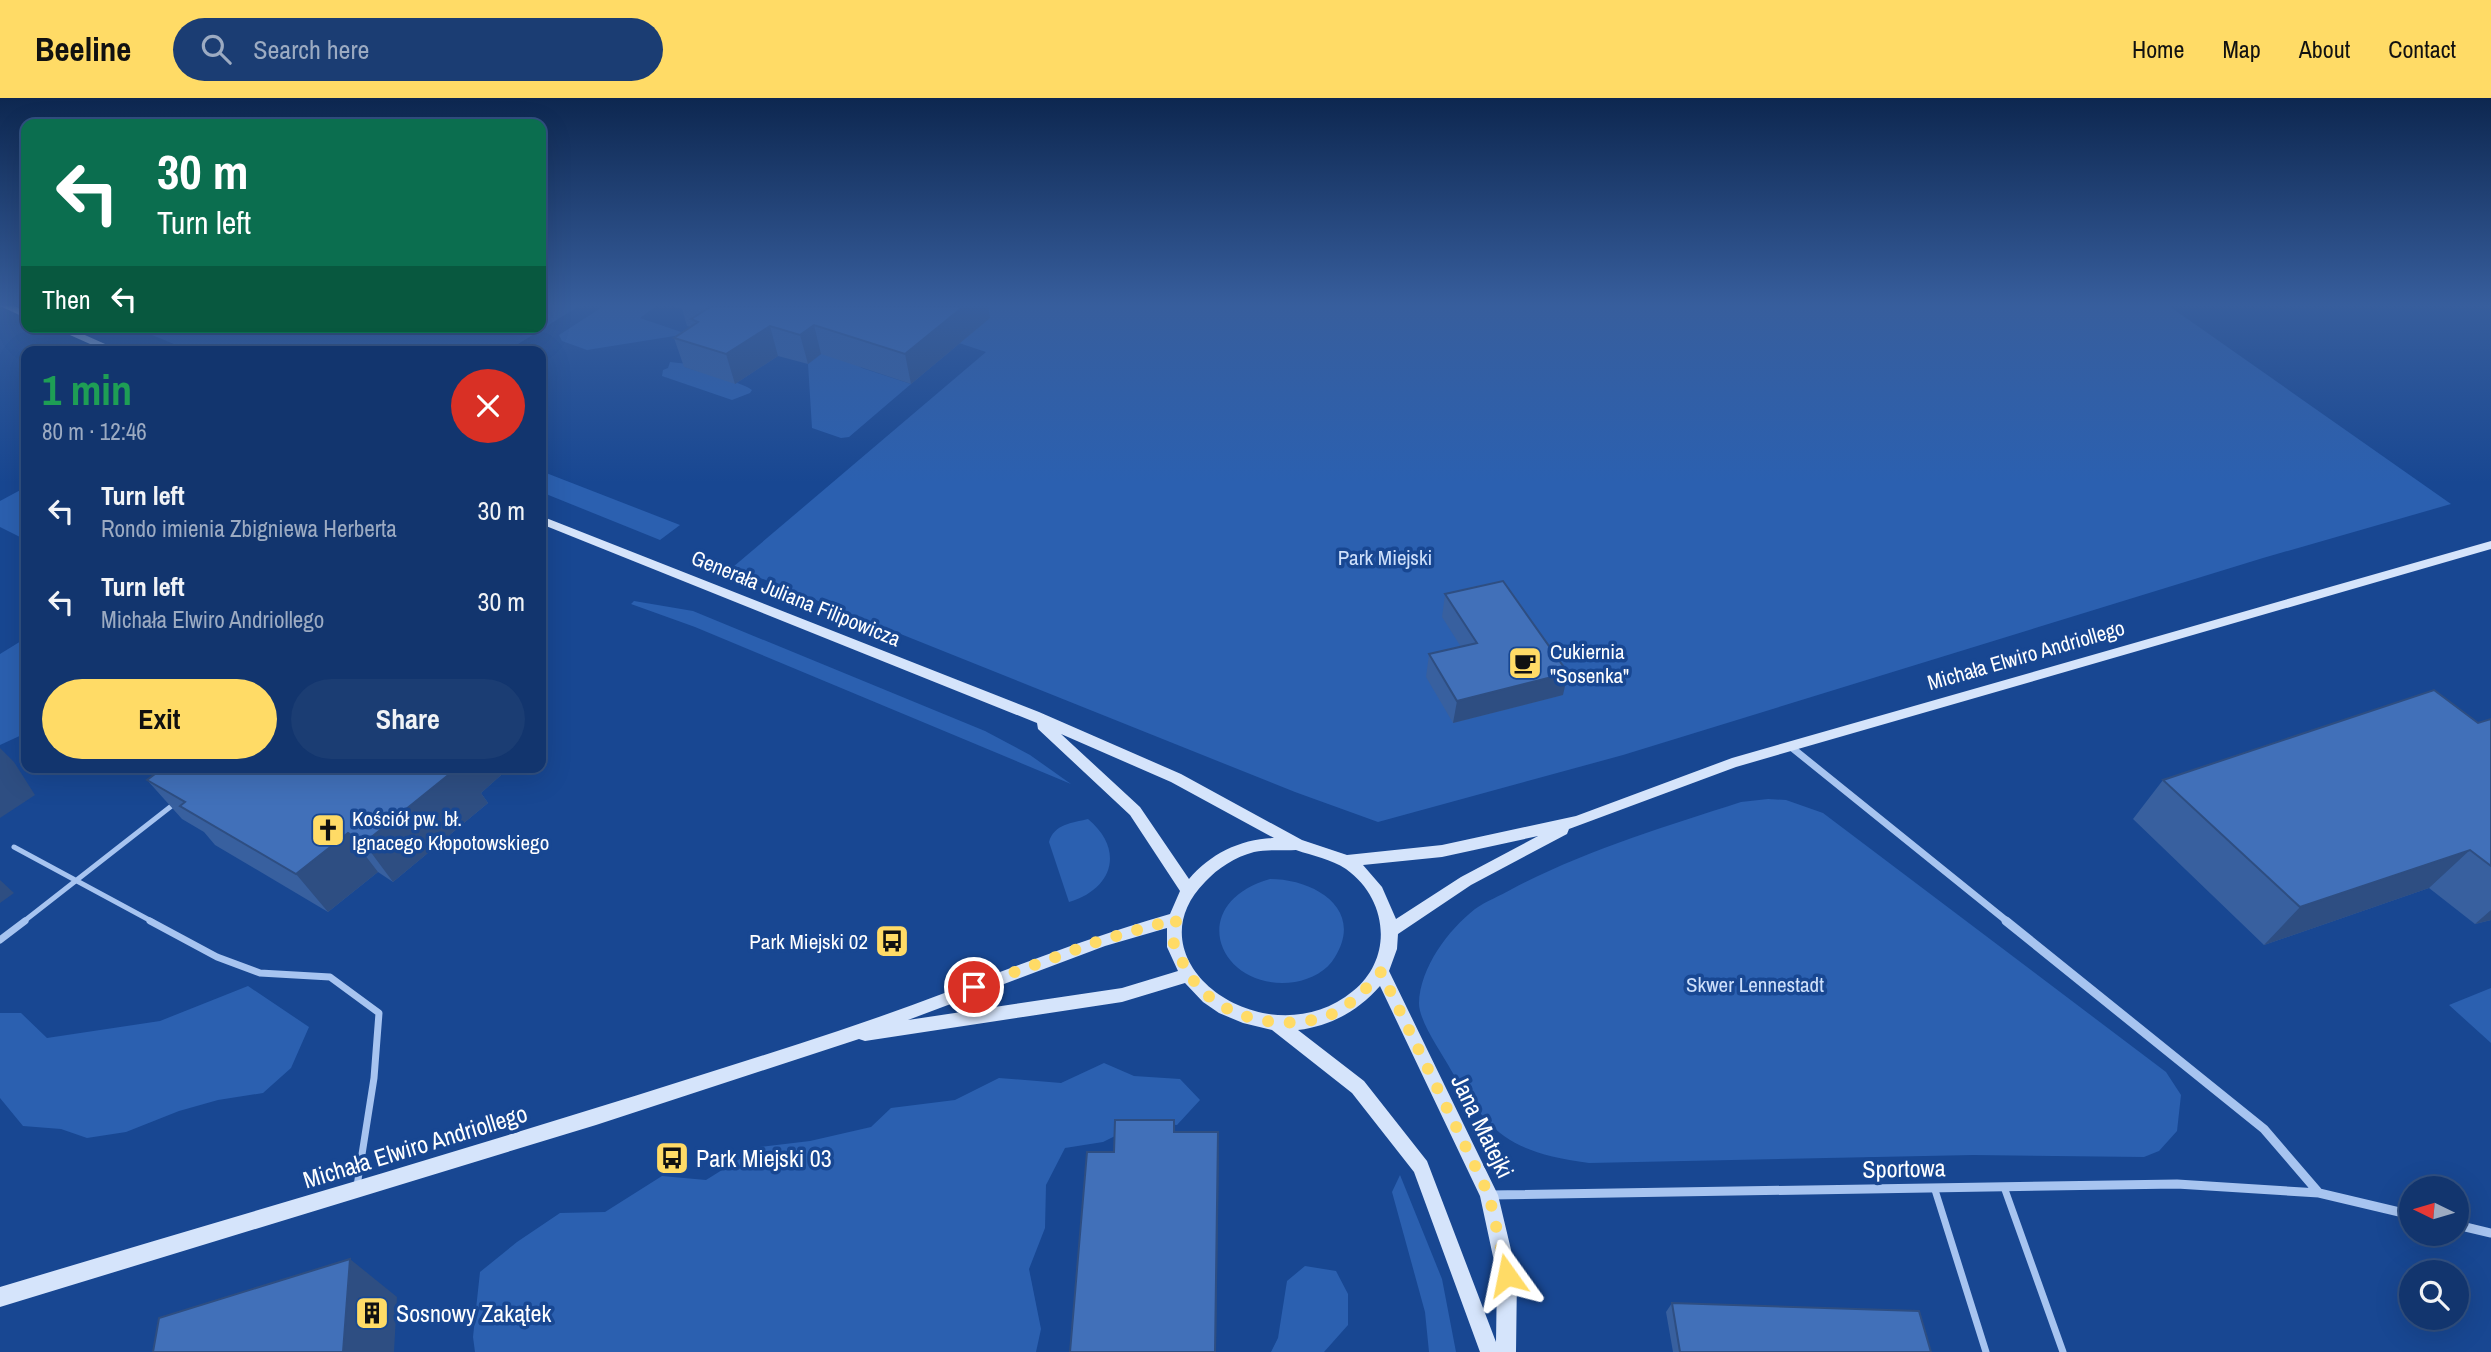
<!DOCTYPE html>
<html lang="en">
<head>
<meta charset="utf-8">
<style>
  body { margin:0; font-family:"Archivo Narrow",sans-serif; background:#1b3d73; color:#f1f3f6; height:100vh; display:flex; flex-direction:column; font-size:26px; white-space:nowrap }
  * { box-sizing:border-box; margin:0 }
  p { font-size:23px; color:#9cabc2 }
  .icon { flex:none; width:38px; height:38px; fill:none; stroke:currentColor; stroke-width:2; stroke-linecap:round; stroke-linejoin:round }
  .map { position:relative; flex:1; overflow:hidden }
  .sheet { position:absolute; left:21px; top:248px; width:525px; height:427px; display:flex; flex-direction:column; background:#12356e; border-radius:14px; box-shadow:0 7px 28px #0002,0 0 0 2px #315081 }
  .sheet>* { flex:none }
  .top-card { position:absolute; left:21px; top:21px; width:525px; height:214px; border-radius:14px; box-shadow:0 7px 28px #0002,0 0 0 2px #315081; background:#0b6e4f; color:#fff; overflow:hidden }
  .needle { width:46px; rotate:275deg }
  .fabs { position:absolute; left:2399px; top:1078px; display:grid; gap:14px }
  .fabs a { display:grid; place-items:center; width:70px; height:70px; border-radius:50%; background:#12356e; box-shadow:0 7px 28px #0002,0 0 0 2px #315081; font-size:35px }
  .pin { position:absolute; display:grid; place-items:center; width:60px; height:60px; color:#fff; margin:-30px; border:4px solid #fff; border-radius:50%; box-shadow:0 2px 7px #0007 }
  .me { position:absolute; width:77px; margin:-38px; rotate:348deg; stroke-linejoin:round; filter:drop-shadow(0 0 5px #0008) }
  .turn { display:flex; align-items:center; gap:24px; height:147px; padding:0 21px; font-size:32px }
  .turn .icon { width:91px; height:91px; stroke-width:2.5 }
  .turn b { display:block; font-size:49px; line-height:60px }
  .then { display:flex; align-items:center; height:66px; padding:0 21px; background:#0003; gap:14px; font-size:26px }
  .round { display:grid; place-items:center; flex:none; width:74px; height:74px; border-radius:37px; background:#1b3d73 }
  .head { display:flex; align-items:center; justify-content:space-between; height:119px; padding:0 21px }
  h1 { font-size:42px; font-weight:700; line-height:52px; color:#1e9e55 }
  .primary-button { display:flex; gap:14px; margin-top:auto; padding:14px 21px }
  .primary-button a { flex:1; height:80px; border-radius:42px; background:#ffdb66; color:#111; font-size:28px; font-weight:700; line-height:80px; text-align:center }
  .primary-button a+a { background:#1b3d73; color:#f1f3f6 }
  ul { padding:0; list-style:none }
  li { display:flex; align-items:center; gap:21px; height:91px; padding:0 21px }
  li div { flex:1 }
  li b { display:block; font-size:26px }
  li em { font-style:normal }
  header { display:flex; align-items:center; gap:42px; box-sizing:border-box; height:98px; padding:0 35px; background:#ffdb66; color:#111 }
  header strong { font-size:33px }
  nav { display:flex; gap:38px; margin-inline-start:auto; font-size:24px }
  .search { width:490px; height:63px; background:#1b3d73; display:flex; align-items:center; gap:18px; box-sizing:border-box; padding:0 24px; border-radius:38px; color:#9cabc2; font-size:26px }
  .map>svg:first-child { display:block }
</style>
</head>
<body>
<header>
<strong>Beeline</strong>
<div class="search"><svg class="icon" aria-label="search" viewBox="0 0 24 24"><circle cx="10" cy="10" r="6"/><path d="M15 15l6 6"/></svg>Search here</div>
<nav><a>Home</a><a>Map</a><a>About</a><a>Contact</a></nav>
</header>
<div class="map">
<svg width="2491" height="1254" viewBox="0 0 2491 1254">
  <rect width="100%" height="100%" fill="#184792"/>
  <path fill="#2b60b0" d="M541,208H579L505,254H193L133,229H541Z
    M604,208H656L640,220L687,236L587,252L562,243L559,237Z
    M949,208H2169L2451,406L2263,460L1623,657L1378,724L1295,694L733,469L986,254L959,245Z
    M830,249L862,270L911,286L849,339L841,340L812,330L808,266Z
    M670,264L688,266L685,269C699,274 745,285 752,292L750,295L732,302L662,278L663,272L668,270Z
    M541,373L680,427L660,442L541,394Z
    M26,389V442L0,429V403Z
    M634,503L693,513L985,633L1030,657L1071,686L695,529L631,506Z
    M26,540V635L0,647V556Z
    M1768,701L1786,702L1823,715L2166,974L2181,997L2177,1033L2159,1053L2144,1059L1973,1057L1589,1065C1511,1054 1491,1038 1451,972C1442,955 1419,924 1419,905C1420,870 1448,832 1475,811C1486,803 1500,798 1512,791C1584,753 1664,729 1741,704Z
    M1088,721C1125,752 1113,791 1069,804L1049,744C1054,726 1072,725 1088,721Z
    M1270,781C1313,781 1365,810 1335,859C1327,873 1311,881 1295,884C1219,895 1183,806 1270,781Z
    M248,888L309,929L291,970L263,995L218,1002L179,1013L126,1034L87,1040L61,1031L23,1028L0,1000V915H21L47,940L160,923Z
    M2491,890V945L2449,907Z
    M1104,965L1134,978L1180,981L1200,1002L1177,1027L1143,1024L1103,1044L1065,1050L1046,1087L1045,1130L1029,1171L1041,1231L1036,1254H475L473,1239L480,1174L517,1144L560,1115L605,1114L662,1078L706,1082L759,1049L810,1043L871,1029L891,1010L955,1002L999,980L1061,985Z
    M1400,1077L1442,1181L1456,1254H1429L1425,1214L1392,1094Z
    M1305,1168L1336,1173L1348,1196V1227L1324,1254H1271L1278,1240L1287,1183Z"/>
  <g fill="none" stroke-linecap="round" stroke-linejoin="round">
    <path stroke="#a7c4f0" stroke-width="5" d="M14,749L153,824
      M23,824L174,706"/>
    <path stroke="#a7c4f0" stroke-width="7" d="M150,823L217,859L260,875L330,879L379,915L374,980L357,1088
      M0,842L25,823
      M2004,1089L2063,1254
      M1935,1092L1986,1254"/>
    <path stroke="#a7c4f0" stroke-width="7" d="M1791,649L2008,824"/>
    <path stroke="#a7c4f0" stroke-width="9" d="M2006,823L2264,1031L2319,1095
      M1490,1097L2177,1086L2319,1095L2412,1117
      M2457,1127L2491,1135"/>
    <path fill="#d5e4fb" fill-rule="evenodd" d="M0,208H14L26,213V220Z
      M52,229H67L123,254H108Z
      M541,418L1039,614L1181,676L1302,742L1347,757L1442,747L1576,718L1732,660L2491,443V451L1736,669L1569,731L1567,736L1471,787L1398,836L1397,851L1389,873L1498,1097L1517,1177L1516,1254H1480L1414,1074L1352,995L1272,932L1243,925L1219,915L1203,904L1185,885L1122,904L865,943L859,941L596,1027L0,1209V1189C280,1105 561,1024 838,933C950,896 1057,848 1170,816L1180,793L1130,717L1038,631L1037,625L541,426ZM1061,636L1171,684L1274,740C1241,741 1210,756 1189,781L1140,709ZM1538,738L1461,779L1396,821L1382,789L1363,767L1442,759ZM1296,752C1313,758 1331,761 1346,771C1388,801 1394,860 1353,893C1267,964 1126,864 1205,784C1218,770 1235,759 1254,754C1268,751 1283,753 1296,752ZM1167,830V849L1178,873L1122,890L908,922L1105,848ZM1380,888L1480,1098L1497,1177L1496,1244L1427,1063L1364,983L1298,932C1331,928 1358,913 1380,888Z"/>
  </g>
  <path fill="#38609f" d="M673,208H988L990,220L911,286L821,256L808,266L778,258L735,286L684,269L674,240L691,229L687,228L682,211Z
    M1445,496L1563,597L1453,625L1426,579L1429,556L1461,549L1442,519Z
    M2491,621V822L2475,826L2429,790L2264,847L2133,721L2163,682L2478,625Z
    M163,670H509L481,695L488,705L393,784L378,774L328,814L215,747L204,734L182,721L147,682Z
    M1672,1205L1931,1254H1673L1666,1214Z"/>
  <path fill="#2e4e82" d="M964,208H988L990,220L911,286L905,256Z
    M814,227L821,256L808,266L800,237Z
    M770,228L778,258L735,286L726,256Z
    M1568,575L1563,597L1453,625L1457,603Z
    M0,650L14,664L35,697L0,720Z
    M457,670H509L481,695L488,705L393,784L364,745Z
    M348,735L378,774L328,814L296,776Z
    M2470,752L2429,790L2264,847L2300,809Z
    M0,782L14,795L0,805Z
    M2491,812V822L2475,826Z
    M1218,1034L1219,1062L1216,1254H1215Z
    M350,1161L397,1199L394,1254H343Z"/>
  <path fill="#4170b9" stroke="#2e4e82" stroke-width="2" d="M708,208H964L905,256L814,227L800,237L770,228L726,256L674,240L698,224L691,221L710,209Z
    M1503,483L1568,575L1457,603L1429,556L1477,545L1445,496Z
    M2434,592L2478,625L2491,621V768L2470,752L2300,809L2163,682Z
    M163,670H457L364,745L348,735L296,776L180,708L185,704L147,682Z
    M1115,1022H1174V1034H1218L1215,1254H1070L1087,1054H1114Z
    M350,1161L343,1254H153L159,1220Z
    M1672,1205L1919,1213L1931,1254H1680Z"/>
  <linearGradient id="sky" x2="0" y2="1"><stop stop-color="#0d2750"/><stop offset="0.54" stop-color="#375e9d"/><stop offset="1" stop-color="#375e9d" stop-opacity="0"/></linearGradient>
  <rect width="2491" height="384" fill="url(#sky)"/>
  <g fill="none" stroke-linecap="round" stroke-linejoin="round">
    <path stroke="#ffdb66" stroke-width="12" stroke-dasharray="0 21.6" d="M974,889L1102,842L1176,821C1176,829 1173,840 1174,848C1176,854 1181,861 1184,867C1207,915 1268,933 1317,921C1345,915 1363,894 1381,874L1489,1097L1507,1177"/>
  </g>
  <defs>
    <g id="cafe-square" transform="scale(1.75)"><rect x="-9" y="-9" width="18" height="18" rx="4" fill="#ffdb66" stroke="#184792"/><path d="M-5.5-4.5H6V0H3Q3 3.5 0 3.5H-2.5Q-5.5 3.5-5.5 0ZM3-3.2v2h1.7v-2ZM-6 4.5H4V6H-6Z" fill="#111"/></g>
    <g id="church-square" transform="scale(1.75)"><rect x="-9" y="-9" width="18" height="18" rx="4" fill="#ffdb66" stroke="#184792"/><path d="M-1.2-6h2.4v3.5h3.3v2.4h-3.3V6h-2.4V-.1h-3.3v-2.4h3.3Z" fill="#111"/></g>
    <g id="bus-square" transform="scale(1.75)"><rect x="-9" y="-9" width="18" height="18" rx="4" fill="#ffdb66" stroke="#184792"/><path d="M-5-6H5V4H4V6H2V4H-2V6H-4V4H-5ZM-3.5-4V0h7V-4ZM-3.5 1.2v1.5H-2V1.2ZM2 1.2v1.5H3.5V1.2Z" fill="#111"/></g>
    <g id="building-square" transform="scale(1.75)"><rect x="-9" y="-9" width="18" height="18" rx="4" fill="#ffdb66" stroke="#184792"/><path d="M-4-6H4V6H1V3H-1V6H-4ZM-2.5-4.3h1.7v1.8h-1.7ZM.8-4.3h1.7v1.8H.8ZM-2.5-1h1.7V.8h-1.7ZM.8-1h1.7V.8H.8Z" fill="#111"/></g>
  </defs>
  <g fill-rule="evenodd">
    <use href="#cafe-square" x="1525" y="565"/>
    <use href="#church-square" x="328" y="732"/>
    <use href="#bus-square" x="892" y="843"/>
    <use href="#bus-square" x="672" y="1060"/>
    <use href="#building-square" x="372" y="1215"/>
  </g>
  <g text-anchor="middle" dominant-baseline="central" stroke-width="7" stroke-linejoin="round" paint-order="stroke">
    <g font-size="21" fill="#cee0fb" stroke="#184792">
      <text x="1385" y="459">Park Miejski</text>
      <text x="1755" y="886">Skwer Lennestadt</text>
    </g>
    <g font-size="21" fill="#fff" stroke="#184792">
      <text transform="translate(796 500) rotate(22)">Generała Juliana Filipowicza</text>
      <text transform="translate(2026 557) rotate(-16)">Michała Elwiro Andriollego</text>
    </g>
    <g font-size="21" fill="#fff" stroke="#184792" text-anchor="start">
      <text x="1550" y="553">Cukiernia<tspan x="1550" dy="24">"Sosenka"</tspan></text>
      <text x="352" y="720">Kościół pw. bł.<tspan x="352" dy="24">Ignacego Kłopotowskiego</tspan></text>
      <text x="868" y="843" text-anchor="end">Park Miejski 02</text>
    </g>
    <g font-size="24" fill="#fff" stroke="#184792">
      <text transform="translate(1483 1028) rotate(64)">Jana Matejki</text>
      <text transform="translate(415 1048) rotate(-17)">Michała Elwiro Andriollego</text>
      <text transform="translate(1904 1070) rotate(-1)">Sportowa</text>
    </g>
    <g font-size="24" fill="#fff" stroke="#184792" text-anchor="start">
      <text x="696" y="1060">Park Miejski 03</text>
      <text x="396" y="1215">Sosnowy Zakątek</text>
    </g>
  </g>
</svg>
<div class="fabs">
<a><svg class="needle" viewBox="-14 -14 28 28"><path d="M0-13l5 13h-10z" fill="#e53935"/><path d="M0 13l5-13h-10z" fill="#9cabc2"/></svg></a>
<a><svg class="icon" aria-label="search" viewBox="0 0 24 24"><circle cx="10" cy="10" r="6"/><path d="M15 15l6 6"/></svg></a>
</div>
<div class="pin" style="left:974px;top:889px;background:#d93025"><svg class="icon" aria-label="arrive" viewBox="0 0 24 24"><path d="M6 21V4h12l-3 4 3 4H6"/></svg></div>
<svg class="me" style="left:1507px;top:1177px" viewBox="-20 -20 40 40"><path d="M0-17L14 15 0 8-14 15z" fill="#ffdb66" stroke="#fff" stroke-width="4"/></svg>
<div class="top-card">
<div class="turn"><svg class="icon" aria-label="left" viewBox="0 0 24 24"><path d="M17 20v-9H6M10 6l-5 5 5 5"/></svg><div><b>30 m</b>Turn left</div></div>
<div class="then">Then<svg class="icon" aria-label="left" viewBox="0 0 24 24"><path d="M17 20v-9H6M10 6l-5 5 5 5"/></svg></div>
</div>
<section class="sheet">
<div class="head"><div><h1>1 min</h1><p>80 m · 12:46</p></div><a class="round" style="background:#d93025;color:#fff"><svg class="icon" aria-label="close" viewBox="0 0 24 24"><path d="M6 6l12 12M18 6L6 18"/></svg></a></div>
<ul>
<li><svg class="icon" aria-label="left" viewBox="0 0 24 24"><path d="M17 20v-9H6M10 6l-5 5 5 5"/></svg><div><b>Turn left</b><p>Rondo imienia Zbigniewa Herberta</p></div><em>30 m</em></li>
<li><svg class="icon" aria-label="left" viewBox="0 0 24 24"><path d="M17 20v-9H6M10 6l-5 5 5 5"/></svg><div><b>Turn left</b><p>Michała Elwiro Andriollego</p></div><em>30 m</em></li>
</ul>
<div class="primary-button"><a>Exit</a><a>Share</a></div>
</section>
</div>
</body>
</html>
